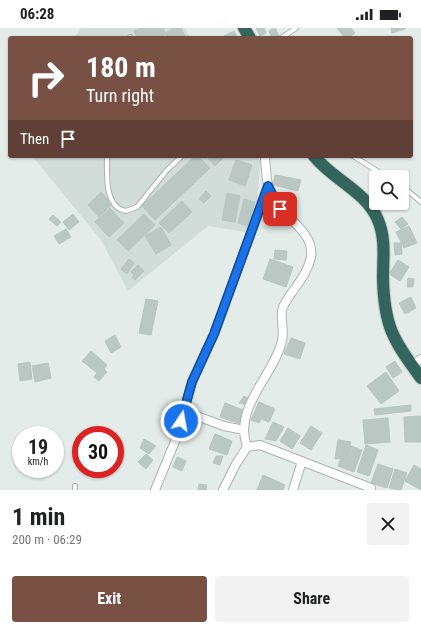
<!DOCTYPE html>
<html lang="en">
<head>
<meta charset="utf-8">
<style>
  body { margin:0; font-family:"Roboto Condensed",sans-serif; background:#f2f2f2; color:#202124; height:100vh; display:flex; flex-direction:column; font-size:15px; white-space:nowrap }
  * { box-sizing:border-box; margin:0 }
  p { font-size:13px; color:#757577 }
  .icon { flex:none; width:22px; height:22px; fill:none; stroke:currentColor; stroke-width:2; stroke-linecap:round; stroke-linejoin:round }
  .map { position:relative; height:462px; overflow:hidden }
  .side { display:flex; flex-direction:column; background:#fff; flex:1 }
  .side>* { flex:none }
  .banner { position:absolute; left:8px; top:8px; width:405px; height:122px; border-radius:4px; box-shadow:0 1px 3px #0004; background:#785144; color:#fff; overflow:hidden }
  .tools { position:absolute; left:369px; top:142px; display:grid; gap:8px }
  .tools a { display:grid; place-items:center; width:40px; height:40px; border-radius:4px; background:#fff; box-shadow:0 1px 3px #0004; font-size:20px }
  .speed { position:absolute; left:12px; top:398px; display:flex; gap:8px; font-size:20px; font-weight:700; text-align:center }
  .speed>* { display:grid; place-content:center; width:52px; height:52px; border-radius:50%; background:#fff; box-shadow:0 1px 3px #0004; line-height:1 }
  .speed small { font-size:10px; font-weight:400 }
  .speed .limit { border:6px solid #d22; background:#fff; color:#111 }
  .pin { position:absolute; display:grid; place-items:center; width:34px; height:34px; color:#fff; margin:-17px; border-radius:8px; box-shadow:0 2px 6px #0006 }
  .me { position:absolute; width:44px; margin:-22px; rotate:12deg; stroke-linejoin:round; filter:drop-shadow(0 0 3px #0008) }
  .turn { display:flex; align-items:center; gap:14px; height:84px; padding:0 12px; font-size:18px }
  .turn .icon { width:52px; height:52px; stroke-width:2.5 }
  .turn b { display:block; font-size:28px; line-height:34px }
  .then { display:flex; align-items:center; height:38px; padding:0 12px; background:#0003; gap:8px; font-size:15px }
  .round { display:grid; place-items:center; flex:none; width:42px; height:42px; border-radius:4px; background:#f2f2f2 }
  .headline { display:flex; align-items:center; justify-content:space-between; height:68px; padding:0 12px }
  h1 { font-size:24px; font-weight:700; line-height:30px }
  .action { display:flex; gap:8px; margin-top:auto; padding:8px 12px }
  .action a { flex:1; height:46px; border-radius:4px; background:#785144; color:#fff; font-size:16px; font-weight:700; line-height:46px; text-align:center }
  .action a+a { background:#f2f2f2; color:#202124 }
  .status { display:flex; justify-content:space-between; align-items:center; height:28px; padding:0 20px; background:#fff; direction:ltr }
  .status svg { height:11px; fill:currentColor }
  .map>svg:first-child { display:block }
</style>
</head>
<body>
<div class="status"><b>06:28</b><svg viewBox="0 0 49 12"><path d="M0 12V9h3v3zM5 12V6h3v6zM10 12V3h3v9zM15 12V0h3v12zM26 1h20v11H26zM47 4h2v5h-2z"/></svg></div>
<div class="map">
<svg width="421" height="462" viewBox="0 0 421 462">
  <rect width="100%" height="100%" fill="#e4ece9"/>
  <path fill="#d2dcd8" d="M81,0H185L190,10H74Z
    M32,128H261L256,184L246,204L208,198L128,263L101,212Z"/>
  <path fill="#bac7c2" stroke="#b7c5c0" d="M140,0H163L166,6L157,10H138L134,3Z
    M174,0H181L186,10H168L165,5Z
    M256,0H264L266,5L260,8Z
    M275,0L279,8L272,10L269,3Z
    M337,0H351L355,5L348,10H345Z
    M391,0H405V1L392,5Z
    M234,3L238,10H225L224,8Z
    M195,128H198L210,140L155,192L142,178Z
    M206,128H225L215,138Z
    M236,132L252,137L245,158L229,152Z
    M275,147L301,152L298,163L273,157Z
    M206,163L211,168L204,175L199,171Z
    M101,164L112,176L99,189L88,177Z
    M227,165L240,168L235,194L222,192Z
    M244,171L255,174L248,198L238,195Z
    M182,173L192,184L169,205L159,195Z
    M110,180L124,195L109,209L95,194Z
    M73,186L79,194L69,202L63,194Z
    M144,186L155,197L128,223L117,212Z
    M53,187L61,194L57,198L49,191Z
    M402,189L408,196L401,201L395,194Z
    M409,198L417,215L404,220L396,204Z
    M161,199L171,217L156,226L145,208Z
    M66,201L71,209L59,216L54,208Z
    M394,215H401L402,226L395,227Z
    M275,222L287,223L286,232L274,231Z
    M129,231L134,235L127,246L121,241Z
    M270,231L293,239L286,259L263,251Z
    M398,232L409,239L400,253L389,246Z
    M138,237L144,243L135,252L132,249L134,247L131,244Z
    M408,250L414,251L413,259H407Z
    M411,269L416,280L405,286L399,275Z
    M146,271L158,273L151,307L139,305Z
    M115,307L121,319L111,325L105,313Z
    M291,310L305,315L300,331L284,326Z
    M91,323L107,337L104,341L107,344L99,353L94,349L97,345L82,333Z
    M395,333L402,344L393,350L386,339Z
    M30,334L32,351L20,353L18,336Z
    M48,335L51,350L35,354L32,338Z
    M386,344L399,363L381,376L367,358Z
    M244,368L250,371L248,377L239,375Z
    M259,374L275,381L269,394L261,391L259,395L251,392Z
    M225,375L246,383L241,396L220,389Z
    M411,377V383L375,387L374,381Z
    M421,388V414H405L404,389Z
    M388,390L390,414L365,416L363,392Z
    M273,394L284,399L276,413L265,411Z
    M311,398L322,405L311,422L300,415Z
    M288,400L300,408L292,421L280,413Z
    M215,406L232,413L227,427L209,421Z
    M144,411L156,418L149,426L140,420Z
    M338,412L351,414L345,430L335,431Z
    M346,416L362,422L354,444L338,438Z
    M366,417L378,422L369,448L357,444Z
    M146,426L153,432L146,441L138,434Z
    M216,428H223L220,437L213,435Z
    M177,429L186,433L182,443L173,439Z
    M378,436L393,441L387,460L371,455Z
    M414,437L421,441V462L405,453Z
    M395,441L407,445L401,462L389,460Z
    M263,447L285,457L283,462H257Z
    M199,456L207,457L206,462H198Z"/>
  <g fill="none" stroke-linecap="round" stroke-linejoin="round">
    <g stroke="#a7b4b0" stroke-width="6">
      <path id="lane" d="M130,9V10
        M281,10L296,0
        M107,128C107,145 104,180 126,183L137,179L167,142L182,128
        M353,128L387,149
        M402,158L421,174
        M75,458V462"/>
    </g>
    <g stroke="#a7b4b0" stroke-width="10">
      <path id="street" d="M411,337L421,331
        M183,383L224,398L244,402
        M247,419C233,379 273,349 282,313C285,302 279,289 283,279C291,262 307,249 311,229C315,204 283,189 273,170C266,157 266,142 265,128
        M155,462L178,406L192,353L214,306L268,158
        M223,462L236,436L247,419L260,417L371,460
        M293,462L302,433"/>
    </g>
    <g stroke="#c2c8c7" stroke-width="14">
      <path id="highway" d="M244,0L250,10
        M314,128C333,152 366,163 378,192C386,211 383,230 383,250C384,298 393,312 421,350"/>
    </g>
    <use href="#lane" stroke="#fff" stroke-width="4"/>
    <use href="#street" stroke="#fff" stroke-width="8"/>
    <use href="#highway" stroke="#34655c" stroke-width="12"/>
  </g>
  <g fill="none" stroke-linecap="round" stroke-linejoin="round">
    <g stroke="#114b97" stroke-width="10">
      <path id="route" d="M181,393L192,354L214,306L268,158L280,181"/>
    </g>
    <use href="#route" stroke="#1a73e8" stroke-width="7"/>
  </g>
</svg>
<div class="tools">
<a><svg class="icon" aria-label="search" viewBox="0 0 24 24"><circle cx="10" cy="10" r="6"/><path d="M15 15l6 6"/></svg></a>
</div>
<div class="speed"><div>19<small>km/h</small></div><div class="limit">30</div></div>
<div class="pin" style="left:280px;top:181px;background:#d93025"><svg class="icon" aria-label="arrive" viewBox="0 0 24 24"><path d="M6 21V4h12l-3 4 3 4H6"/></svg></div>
<svg class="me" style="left:181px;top:393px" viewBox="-20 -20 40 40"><circle r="17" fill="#1a73e8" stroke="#fff" stroke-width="3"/><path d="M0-11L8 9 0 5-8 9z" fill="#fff"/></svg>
<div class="banner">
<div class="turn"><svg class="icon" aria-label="right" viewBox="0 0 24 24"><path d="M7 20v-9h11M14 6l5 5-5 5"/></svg><div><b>180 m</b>Turn right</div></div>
<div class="then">Then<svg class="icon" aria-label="arrive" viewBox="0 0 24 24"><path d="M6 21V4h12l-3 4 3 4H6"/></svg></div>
</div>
</div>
<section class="side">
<div class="headline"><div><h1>1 min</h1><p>200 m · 06:29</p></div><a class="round"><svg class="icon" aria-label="close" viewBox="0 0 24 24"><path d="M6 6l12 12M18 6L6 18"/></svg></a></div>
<div class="action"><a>Exit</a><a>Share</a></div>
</section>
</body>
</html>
